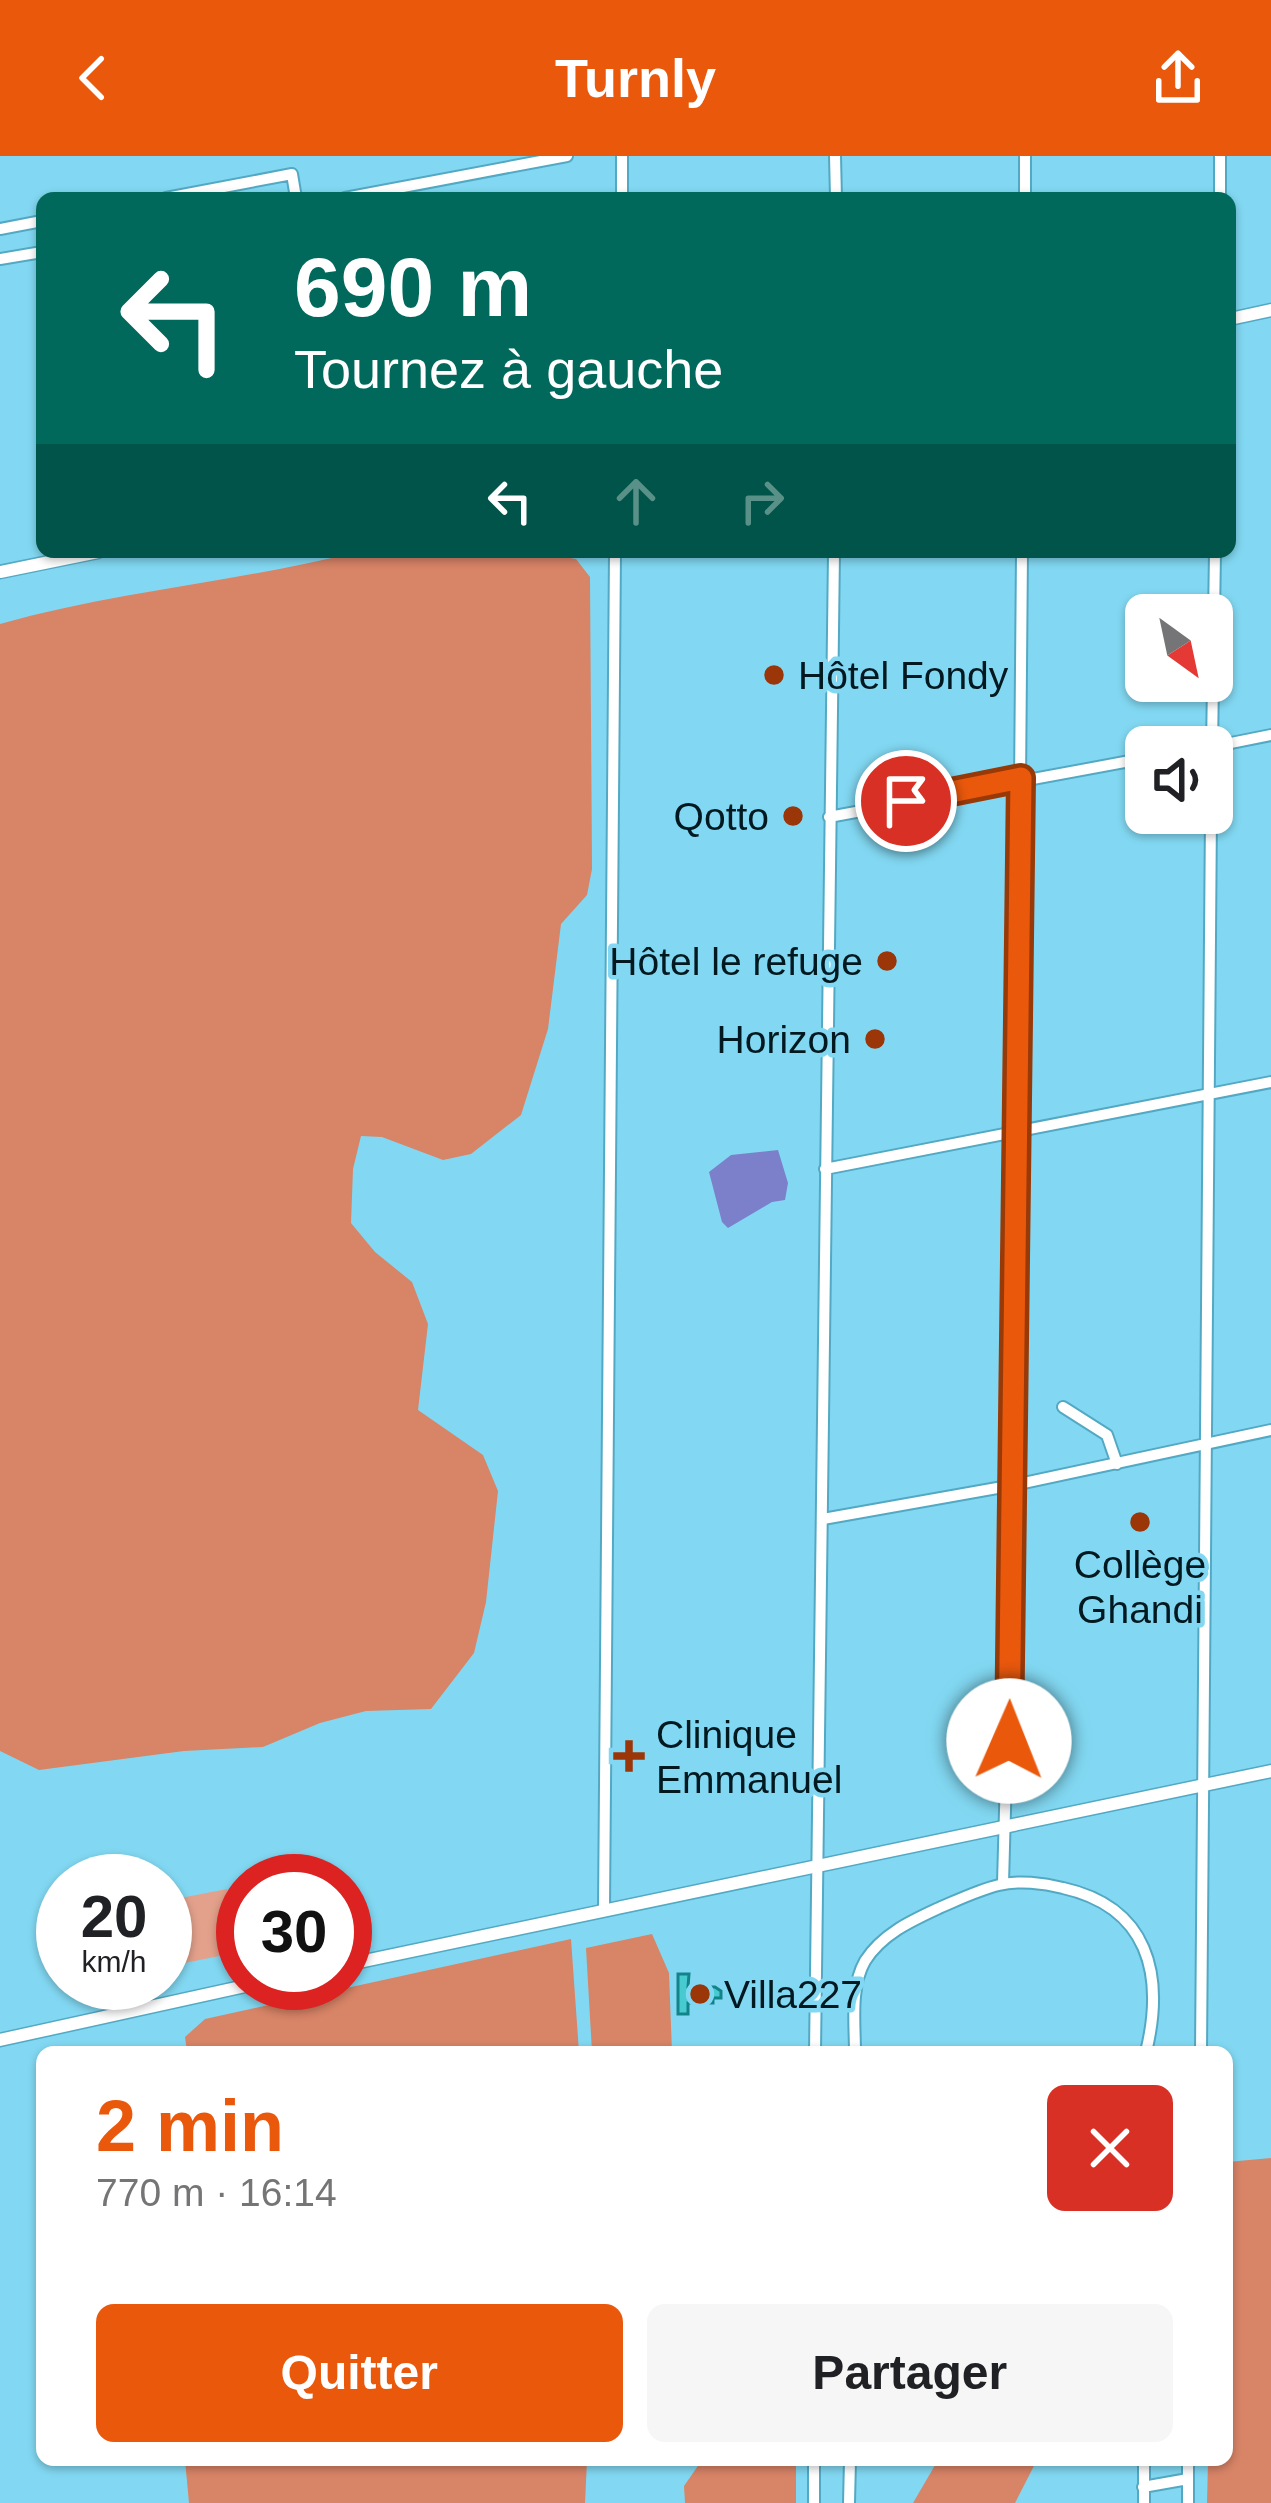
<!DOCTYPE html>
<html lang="fr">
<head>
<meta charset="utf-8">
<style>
  body { margin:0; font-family:Helvetica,sans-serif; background:#f6f6f6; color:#202124; height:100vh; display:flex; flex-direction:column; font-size:45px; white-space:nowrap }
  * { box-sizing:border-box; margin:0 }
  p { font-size:39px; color:#757577 }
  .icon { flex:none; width:66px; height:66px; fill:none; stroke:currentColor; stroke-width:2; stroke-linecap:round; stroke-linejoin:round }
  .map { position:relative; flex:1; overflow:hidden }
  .sheet { position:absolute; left:36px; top:1890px; width:1197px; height:420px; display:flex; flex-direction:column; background:#fff; border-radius:18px; box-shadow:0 3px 9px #0004 }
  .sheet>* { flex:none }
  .guide { position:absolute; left:36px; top:36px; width:1200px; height:366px; border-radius:18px; box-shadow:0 3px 9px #0004; background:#00695c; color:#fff; overflow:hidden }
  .needle { width:78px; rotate:147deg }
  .controls { position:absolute; left:1125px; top:438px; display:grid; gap:24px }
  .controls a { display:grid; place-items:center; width:108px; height:108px; border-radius:18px; background:#fff; box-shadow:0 3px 9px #0004; font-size:60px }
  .speed { position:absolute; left:36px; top:1698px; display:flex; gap:24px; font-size:60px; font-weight:700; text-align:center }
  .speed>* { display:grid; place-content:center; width:156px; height:156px; border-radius:50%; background:#fff; box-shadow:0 3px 9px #0004; line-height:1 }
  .speed small { font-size:30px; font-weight:400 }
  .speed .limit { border:18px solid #d22; background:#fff; color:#111 }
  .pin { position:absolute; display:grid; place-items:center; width:102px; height:102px; color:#fff; margin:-51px; border:6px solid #fff; border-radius:50%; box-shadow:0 3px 12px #0007 }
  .me { position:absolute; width:132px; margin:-66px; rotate:1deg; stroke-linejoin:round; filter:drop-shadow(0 0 9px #0008) }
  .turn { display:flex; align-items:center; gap:42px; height:252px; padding:0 60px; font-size:54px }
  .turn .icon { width:156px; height:156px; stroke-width:2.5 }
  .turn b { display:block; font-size:84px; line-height:102px }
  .lanes { display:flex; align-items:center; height:114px; padding:0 60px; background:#0003; justify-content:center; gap:60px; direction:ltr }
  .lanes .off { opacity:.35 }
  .round { display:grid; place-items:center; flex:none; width:126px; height:126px; border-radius:18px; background:#f6f6f6 }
  .head { display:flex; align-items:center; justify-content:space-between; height:204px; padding:0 60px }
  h1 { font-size:72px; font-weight:600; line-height:90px; color:#ea580c }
  .cta { display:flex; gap:24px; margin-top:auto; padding:24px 60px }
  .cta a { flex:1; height:138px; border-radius:18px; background:#ea580c; color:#fff; font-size:48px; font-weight:600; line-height:138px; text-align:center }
  .cta a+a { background:#f6f6f6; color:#202124 }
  header { display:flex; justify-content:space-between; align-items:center; height:156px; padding:0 60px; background:#ea580c; color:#fff; font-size:54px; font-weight:600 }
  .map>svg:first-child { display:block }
</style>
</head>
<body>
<header><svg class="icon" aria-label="back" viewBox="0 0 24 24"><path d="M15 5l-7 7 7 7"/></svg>Turnly<svg class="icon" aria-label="share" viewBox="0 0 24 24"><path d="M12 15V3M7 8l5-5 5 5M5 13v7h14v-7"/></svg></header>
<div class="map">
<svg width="1271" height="2347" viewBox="0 0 1271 2347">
  <rect width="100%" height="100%" fill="#82d8f2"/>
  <path fill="#e3a18b" d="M227,1733L239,1796L165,1811V1745Z"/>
  <path fill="#d88467" d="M356,396H538L576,403L590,421L592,713L587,739L561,768L548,873L521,959L471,998L443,1004L382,981L361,980L353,1013L351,1067L375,1096L412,1126L428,1168L418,1254L483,1299L498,1335L486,1446L474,1497L431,1553L366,1555L320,1567L263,1591L184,1595L39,1614L0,1595V468C117,435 238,426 356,396Z
    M652,1778L669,1817L672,1896H592L586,1792Z
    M571,1783L579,1896H187L185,1881L205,1863Z
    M1271,2002V2347H1207L1208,2304H1227V2006Z
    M185,2304H587L585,2347H189Z
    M702,2304H796V2347H685L684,2330Z
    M938,2304H1037L1015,2347H913Z"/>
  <path fill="#7c80cb" d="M778,994L788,1027L785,1044L772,1046L728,1072L722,1066L709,1016L731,999Z"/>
  <path fill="#48cad1" stroke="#128489" stroke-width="3" d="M678,1818H689L688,1831H715L721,1835V1842H713V1847H688V1858H678Z"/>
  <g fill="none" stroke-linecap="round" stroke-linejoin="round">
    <g stroke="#53a9c3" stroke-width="14">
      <path id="minor" d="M622,0V42
        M835,0L836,42
        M166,42L292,18L296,42
        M345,42L567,0
        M1025,42V0
        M1220,42V0
        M0,73L42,65
        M0,103L42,96
        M1211,591L1271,579
        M1212,591L1215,396
        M829,661L1146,602
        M825,1013L1271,926
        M1063,1251L1107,1279L1117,1308
        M823,1363L1014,1329L1271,1274
        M1003,1727L1014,1329L1022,396
        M604,1753L615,396
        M815,1896L834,396
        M855,1896C855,1868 850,1831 865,1805C882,1778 911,1765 939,1752C958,1744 978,1734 999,1729C1018,1724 1044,1727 1063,1732C1148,1751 1165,1818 1146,1896
        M1201,1896L1211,657
        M1143,2331L1188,2323
        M814,2347V2304
        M849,2347L850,2304
        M1144,2347V2304
        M1188,2347V2304"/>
    </g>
    <g stroke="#53a9c3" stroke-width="15">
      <path id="tertiary" d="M1230,163L1271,154
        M0,416L98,396
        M345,1809L1271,1615
        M0,1884L259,1827"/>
    </g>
    <use href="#minor" stroke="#fff" stroke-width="10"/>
    <use href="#tertiary" stroke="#fff" stroke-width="12"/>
  </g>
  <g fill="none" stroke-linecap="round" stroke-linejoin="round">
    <g stroke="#983908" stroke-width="30">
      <path id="route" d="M906,645L1021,622L1009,1585"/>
    </g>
    <use href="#route" stroke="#ea580c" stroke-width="21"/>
  </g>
  <g fill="#9b3609" stroke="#82d8f2" stroke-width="4.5">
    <circle cx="774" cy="519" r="12"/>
    <circle cx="793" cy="660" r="12"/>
    <circle cx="887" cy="805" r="12"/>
    <circle cx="875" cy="883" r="12"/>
    <circle cx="1140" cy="1366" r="12"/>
    <path d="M623 1582h12v12h12v12h-12v12h-12v-12h-12v-12h12z"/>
    <circle cx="700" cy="1838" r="12"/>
  </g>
  <g text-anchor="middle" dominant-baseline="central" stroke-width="9" stroke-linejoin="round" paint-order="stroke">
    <g font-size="39" fill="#001920" stroke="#82d8f2" text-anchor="start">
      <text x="798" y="519">Hôtel Fondy</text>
      <text x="769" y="660" text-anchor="end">Qotto</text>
      <text x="863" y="805" text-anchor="end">Hôtel le refuge</text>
      <text x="851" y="883" text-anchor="end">Horizon</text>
      <text x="1140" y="1408" text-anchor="middle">Collège<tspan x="1140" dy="45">Ghandi</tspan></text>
      <text x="656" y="1578">Clinique<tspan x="656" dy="45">Emmanuel</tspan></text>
      <text x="724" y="1838">Villa227</text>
    </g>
  </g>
</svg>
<div class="controls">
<a><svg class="needle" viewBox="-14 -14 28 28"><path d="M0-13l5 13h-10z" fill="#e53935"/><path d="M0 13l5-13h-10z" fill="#757577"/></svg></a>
<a><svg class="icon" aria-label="sound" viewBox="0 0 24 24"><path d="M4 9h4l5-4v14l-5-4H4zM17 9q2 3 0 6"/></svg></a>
</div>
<div class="speed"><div>20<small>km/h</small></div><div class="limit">30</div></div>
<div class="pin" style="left:906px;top:645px;background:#d93025"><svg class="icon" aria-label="arrive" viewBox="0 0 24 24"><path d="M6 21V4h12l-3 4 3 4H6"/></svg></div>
<svg class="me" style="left:1009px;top:1585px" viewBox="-20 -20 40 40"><circle r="19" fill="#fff"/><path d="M0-13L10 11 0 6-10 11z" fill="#ea580c"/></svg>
<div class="guide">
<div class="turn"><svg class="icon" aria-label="left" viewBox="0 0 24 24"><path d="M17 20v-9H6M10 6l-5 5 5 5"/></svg><div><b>690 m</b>Tournez à gauche</div></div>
<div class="lanes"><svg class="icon" aria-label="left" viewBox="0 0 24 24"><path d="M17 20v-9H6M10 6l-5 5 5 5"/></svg><svg class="icon off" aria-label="ahead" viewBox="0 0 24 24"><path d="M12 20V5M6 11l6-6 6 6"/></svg><svg class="icon off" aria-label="right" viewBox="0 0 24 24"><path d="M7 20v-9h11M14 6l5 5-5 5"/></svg></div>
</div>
<section class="sheet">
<div class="head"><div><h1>2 min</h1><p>770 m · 16:14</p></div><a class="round" style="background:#d93025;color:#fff"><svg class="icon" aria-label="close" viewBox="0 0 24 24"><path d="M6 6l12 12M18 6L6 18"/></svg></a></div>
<div class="cta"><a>Quitter</a><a>Partager</a></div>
</section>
</div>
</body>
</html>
